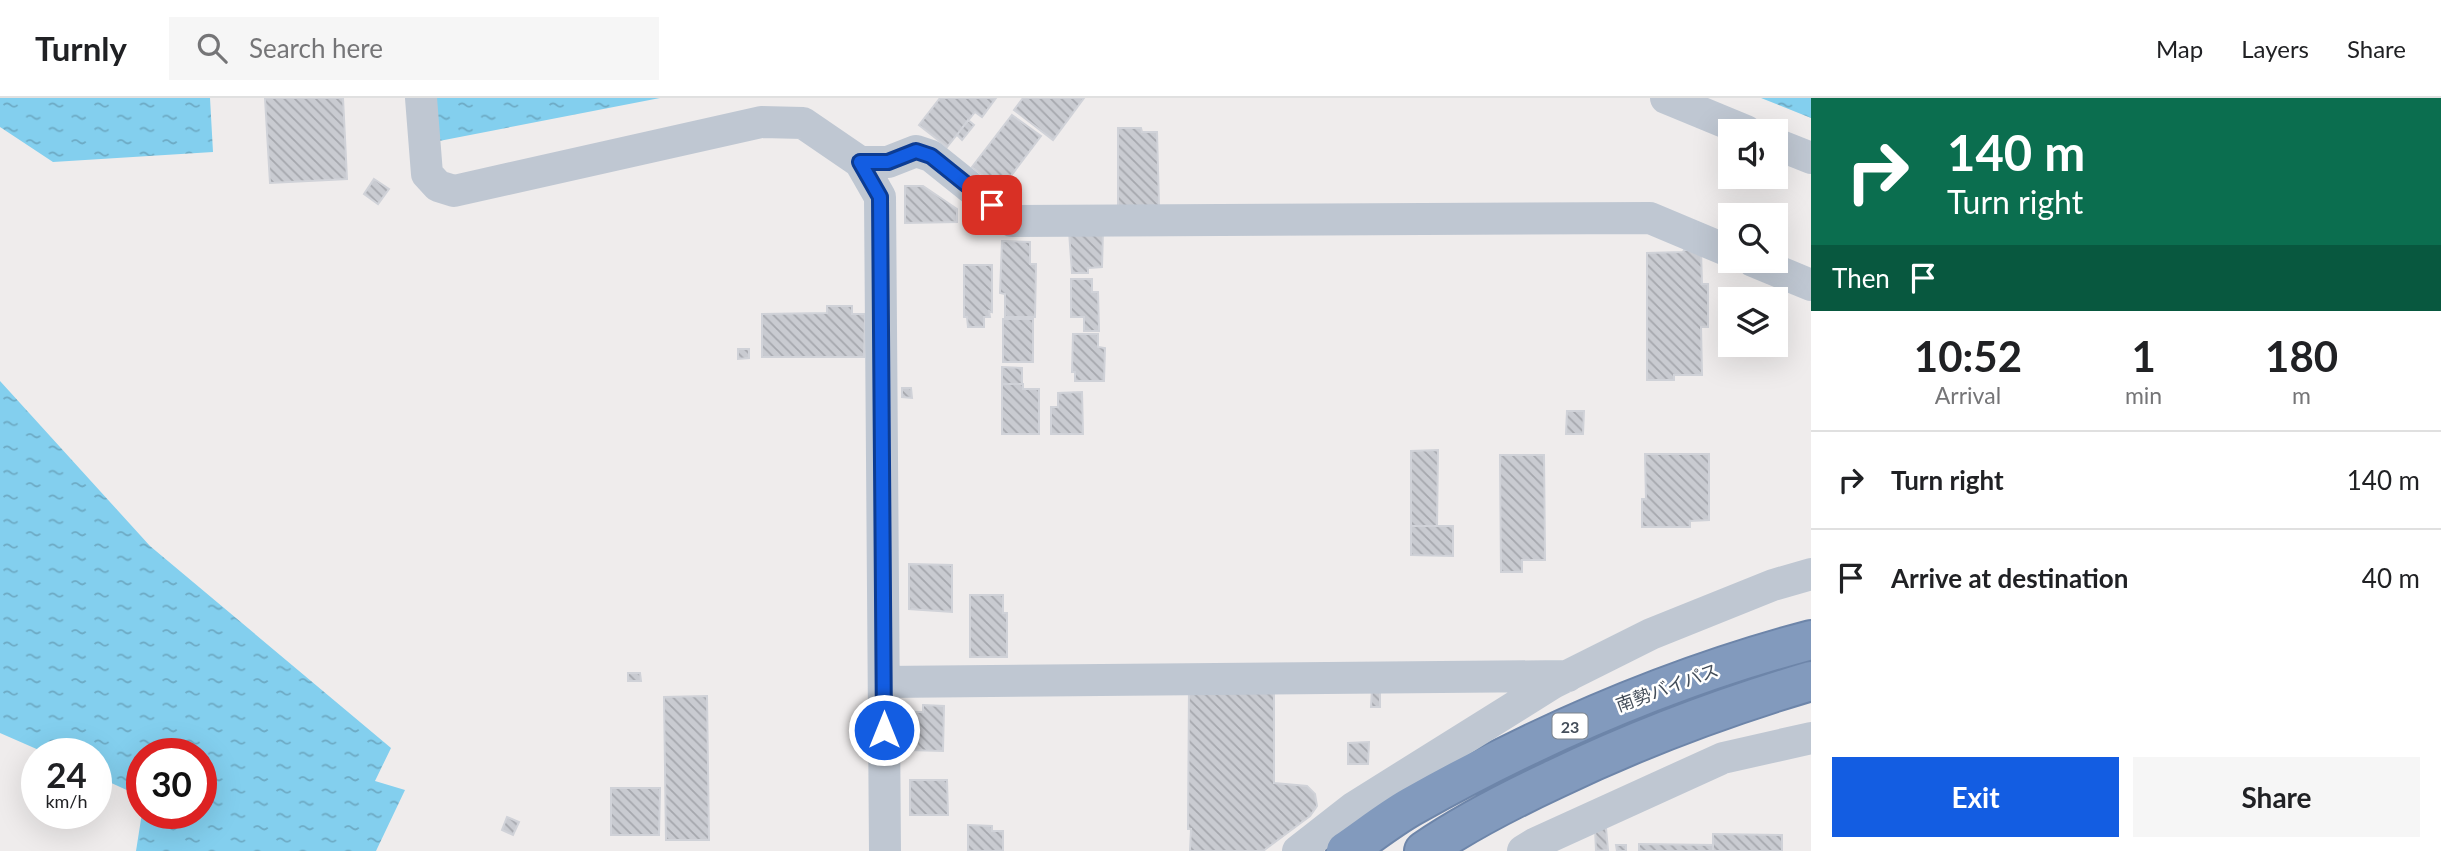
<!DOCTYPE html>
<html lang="en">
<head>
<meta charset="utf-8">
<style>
  body { margin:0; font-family:Lato,"Noto Sans JP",sans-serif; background:#f6f6f6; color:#202124; height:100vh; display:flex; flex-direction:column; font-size:26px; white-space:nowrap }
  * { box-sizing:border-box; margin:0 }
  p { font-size:23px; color:#757577 }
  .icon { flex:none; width:38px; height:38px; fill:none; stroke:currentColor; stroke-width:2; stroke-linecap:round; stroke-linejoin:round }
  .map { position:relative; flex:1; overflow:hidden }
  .panel { display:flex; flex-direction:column; background:#fff; width:630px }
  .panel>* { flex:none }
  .top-card { background:#0b6e4f; color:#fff; overflow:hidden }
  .controls { position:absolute; left:1718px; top:21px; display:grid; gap:14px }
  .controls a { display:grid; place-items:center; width:70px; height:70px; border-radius:0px; background:#fff; box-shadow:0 7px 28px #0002; font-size:35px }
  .speed { position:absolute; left:21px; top:640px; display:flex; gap:14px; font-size:35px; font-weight:700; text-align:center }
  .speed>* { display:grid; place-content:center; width:91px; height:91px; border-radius:50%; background:#fff; box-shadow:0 7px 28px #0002; line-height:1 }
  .speed small { font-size:18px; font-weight:400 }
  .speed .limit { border:10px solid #d22; background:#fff; color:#111 }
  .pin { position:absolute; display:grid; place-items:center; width:60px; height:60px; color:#fff; margin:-30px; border-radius:14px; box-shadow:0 4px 10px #0006 }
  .me { position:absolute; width:77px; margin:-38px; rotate:0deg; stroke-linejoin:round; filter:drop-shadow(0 0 5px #0008) }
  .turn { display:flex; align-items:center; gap:24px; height:147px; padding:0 21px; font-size:32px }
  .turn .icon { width:91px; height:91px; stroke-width:2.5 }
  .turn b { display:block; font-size:49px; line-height:60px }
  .then { display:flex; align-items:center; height:66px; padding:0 21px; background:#0003; gap:14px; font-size:26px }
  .eta { display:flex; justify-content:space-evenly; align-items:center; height:119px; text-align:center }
  .eta b { font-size:42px; font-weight:700; line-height:49px }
  .button { display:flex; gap:14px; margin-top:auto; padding:14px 21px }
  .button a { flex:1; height:80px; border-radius:0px; background:#135de2; color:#fff; font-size:28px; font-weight:700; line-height:80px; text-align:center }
  .button a+a { background:#f6f6f6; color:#202124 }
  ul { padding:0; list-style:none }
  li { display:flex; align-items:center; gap:21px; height:98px; padding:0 21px; border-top:2px solid #e0e0e0 }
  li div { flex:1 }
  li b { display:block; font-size:26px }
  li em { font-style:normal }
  header { display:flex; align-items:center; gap:42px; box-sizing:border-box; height:98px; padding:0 35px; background:#fff; border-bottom:2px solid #e0e0e0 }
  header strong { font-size:33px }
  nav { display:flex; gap:38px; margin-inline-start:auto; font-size:24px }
  .search { width:490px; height:63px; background:#f6f6f6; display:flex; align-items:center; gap:18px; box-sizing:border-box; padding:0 24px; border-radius:0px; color:#757577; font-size:26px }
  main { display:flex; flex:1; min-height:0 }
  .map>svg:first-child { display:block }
</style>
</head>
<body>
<header>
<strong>Turnly</strong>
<div class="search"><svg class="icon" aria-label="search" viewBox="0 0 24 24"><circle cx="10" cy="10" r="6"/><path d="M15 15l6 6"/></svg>Search here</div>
<nav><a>Map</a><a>Layers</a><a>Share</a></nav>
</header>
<main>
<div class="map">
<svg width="1811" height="753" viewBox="0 0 1811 753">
  <defs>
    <pattern id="water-ripples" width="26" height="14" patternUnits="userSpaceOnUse" patternTransform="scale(1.75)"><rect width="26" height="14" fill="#83cfee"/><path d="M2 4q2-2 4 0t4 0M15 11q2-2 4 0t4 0" fill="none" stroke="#6daac4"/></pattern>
    <pattern id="building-back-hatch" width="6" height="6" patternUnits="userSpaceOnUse" patternTransform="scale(1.75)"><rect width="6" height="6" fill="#c9cbd1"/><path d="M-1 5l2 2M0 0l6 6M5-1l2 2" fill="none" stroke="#a5a7ad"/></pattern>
  </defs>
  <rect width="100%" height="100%" fill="#efecec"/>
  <path fill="url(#water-ripples)" d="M0,0H210L213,54L53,64L0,29Z
    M432,0H660L434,44Z
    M1761,0H1811V20Z
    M0,283L150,448L391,650L375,683L405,692L376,753H136L142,715L201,716V656H142V699L96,678V656H48L0,635Z"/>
  <path fill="url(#building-back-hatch)" stroke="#d0d2d8" stroke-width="2" d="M265,0H343L347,81L270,85Z
    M940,0H996L982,19L975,14L947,49L919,27Z
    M1023,0H1084L1053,42L1014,12Z
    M1012,17L1041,38L1001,91L972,69Z
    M968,22L974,27L962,42L957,37Z
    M1118,30H1141L1142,34H1157L1159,108H1118Z
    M374,81L389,91L378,106L364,96Z
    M905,88H923L957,111V124L905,125Z
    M1103,132L1102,169L1088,170V175H1072L1069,133Z
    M1002,143L1030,144V166H1036L1035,219H1005V196L1000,195Z
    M1684,152H1701L1702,186H1708V229H1701L1702,277H1674V282H1647V155L1683,154Z
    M964,167H992V214L989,213L990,219H984V229H968L967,219H964Z
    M1071,181H1092V194H1098L1099,233H1084V219H1071Z
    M827,208H852V216H865L864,259H762V216L827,215Z
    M1003,221H1033V264H1003Z
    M1073,236H1098V249L1105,250L1104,283H1075V274H1072Z
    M738,251H749V260L738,261Z
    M1002,269L1022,270V286H1002Z
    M1002,286H1023V291H1039V336H1002Z
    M902,290H911L912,300L902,299Z
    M1082,294L1083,336H1051V309H1058V295Z
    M1567,313H1584L1583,336H1566Z
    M1438,352L1437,428H1411V353Z
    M1645,356H1709V422L1690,423V429H1642V401H1646Z
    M1500,357H1544L1545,462H1522V474H1501Z
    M1411,428H1453V458L1411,457Z
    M909,466L952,467V514L909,511Z
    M970,497H1003V515H1007V559H970Z
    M628,575H640L641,583H628Z
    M1189,590L1274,591V685L1307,688L1315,696L1317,708L1310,718L1263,753H1190L1191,731H1188Z
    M1372,590H1380V609H1371Z
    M707,598L709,742H666L664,599Z
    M923,607L944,608L943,653L909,652L910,614H923Z
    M1369,644L1368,666H1348V645Z
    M910,682H947L948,717H910Z
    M611,690H660L659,737H611Z
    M507,719L519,724L513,737L502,732Z
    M968,727L992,728V733H1003V753H968Z
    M1595,730H1606L1608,752L1596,753Z
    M1713,736L1782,737V753H1713Z
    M1639,746L1713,747V753H1639Z
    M1616,747H1626V753H1617Z"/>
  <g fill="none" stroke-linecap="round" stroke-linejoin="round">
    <g stroke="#6d85a9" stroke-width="42">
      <path id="highway" d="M1346,753C1368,738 1389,721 1412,708C1538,637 1671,579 1811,542
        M1424,753C1465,725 1510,702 1555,681C1638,641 1723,609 1811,583"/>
    </g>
    <path stroke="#bfc7d2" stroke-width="32" d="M421,0L427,76L438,88L454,93L761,24L803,25L860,64L880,99L885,753
      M1666,0L1746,33
      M1776,46L1811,60
      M860,64H888L916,53L931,58L1012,123L1650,120L1731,154
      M1753,163L1811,187
      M884,584L1568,578
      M1298,753L1353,710L1553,585L1651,536L1773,487L1811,476
      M1523,753L1536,745L1723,660L1811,640"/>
    <use href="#highway" stroke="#829abd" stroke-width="38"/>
  </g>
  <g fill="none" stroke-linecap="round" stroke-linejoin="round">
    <g stroke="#0c3c93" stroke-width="18">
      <path id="route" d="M884,632L880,99L860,64H888L916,53L931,58L992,107"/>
    </g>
    <use href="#route" stroke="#135de2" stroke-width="12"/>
  </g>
  <g text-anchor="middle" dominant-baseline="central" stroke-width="5" stroke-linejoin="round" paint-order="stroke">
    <rect fill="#fff" stroke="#7c838c" stroke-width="2" x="1552.5" y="615.5" width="35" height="25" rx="5"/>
    <g font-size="16" font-weight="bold" fill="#444e5a">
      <text x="1570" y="628">23</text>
    </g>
    <g font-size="18" fill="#444e5a" stroke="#fff">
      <text transform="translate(1667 589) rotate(-20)">南勢バイパス</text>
    </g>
  </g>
</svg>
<div class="controls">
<a><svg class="icon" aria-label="sound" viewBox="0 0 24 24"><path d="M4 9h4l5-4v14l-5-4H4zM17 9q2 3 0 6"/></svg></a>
<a><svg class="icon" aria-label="search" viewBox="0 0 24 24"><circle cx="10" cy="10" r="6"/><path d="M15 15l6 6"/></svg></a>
<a><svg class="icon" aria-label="layers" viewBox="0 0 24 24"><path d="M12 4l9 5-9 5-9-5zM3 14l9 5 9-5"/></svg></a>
</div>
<div class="speed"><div>24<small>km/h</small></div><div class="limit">30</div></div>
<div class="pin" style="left:992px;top:107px;background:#d93025"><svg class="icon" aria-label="arrive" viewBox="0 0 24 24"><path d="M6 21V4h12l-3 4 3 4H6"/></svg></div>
<svg class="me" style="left:884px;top:632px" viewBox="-20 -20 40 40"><circle r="17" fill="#135de2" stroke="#fff" stroke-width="3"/><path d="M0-11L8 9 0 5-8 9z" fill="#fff"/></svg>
</div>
<section class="panel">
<div class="top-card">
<div class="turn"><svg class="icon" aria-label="right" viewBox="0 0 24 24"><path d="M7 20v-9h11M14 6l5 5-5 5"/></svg><div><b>140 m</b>Turn right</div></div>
<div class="then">Then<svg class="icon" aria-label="arrive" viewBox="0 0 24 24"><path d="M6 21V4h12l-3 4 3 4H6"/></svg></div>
</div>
<div class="eta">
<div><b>10:52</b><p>Arrival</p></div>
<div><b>1</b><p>min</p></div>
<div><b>180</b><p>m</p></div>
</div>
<ul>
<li><svg class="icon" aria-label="right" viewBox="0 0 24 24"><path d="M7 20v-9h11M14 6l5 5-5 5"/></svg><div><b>Turn right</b></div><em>140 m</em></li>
<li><svg class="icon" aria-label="arrive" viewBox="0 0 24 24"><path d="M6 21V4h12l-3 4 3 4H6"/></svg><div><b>Arrive at destination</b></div><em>40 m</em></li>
</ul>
<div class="button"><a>Exit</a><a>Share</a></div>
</section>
</main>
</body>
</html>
